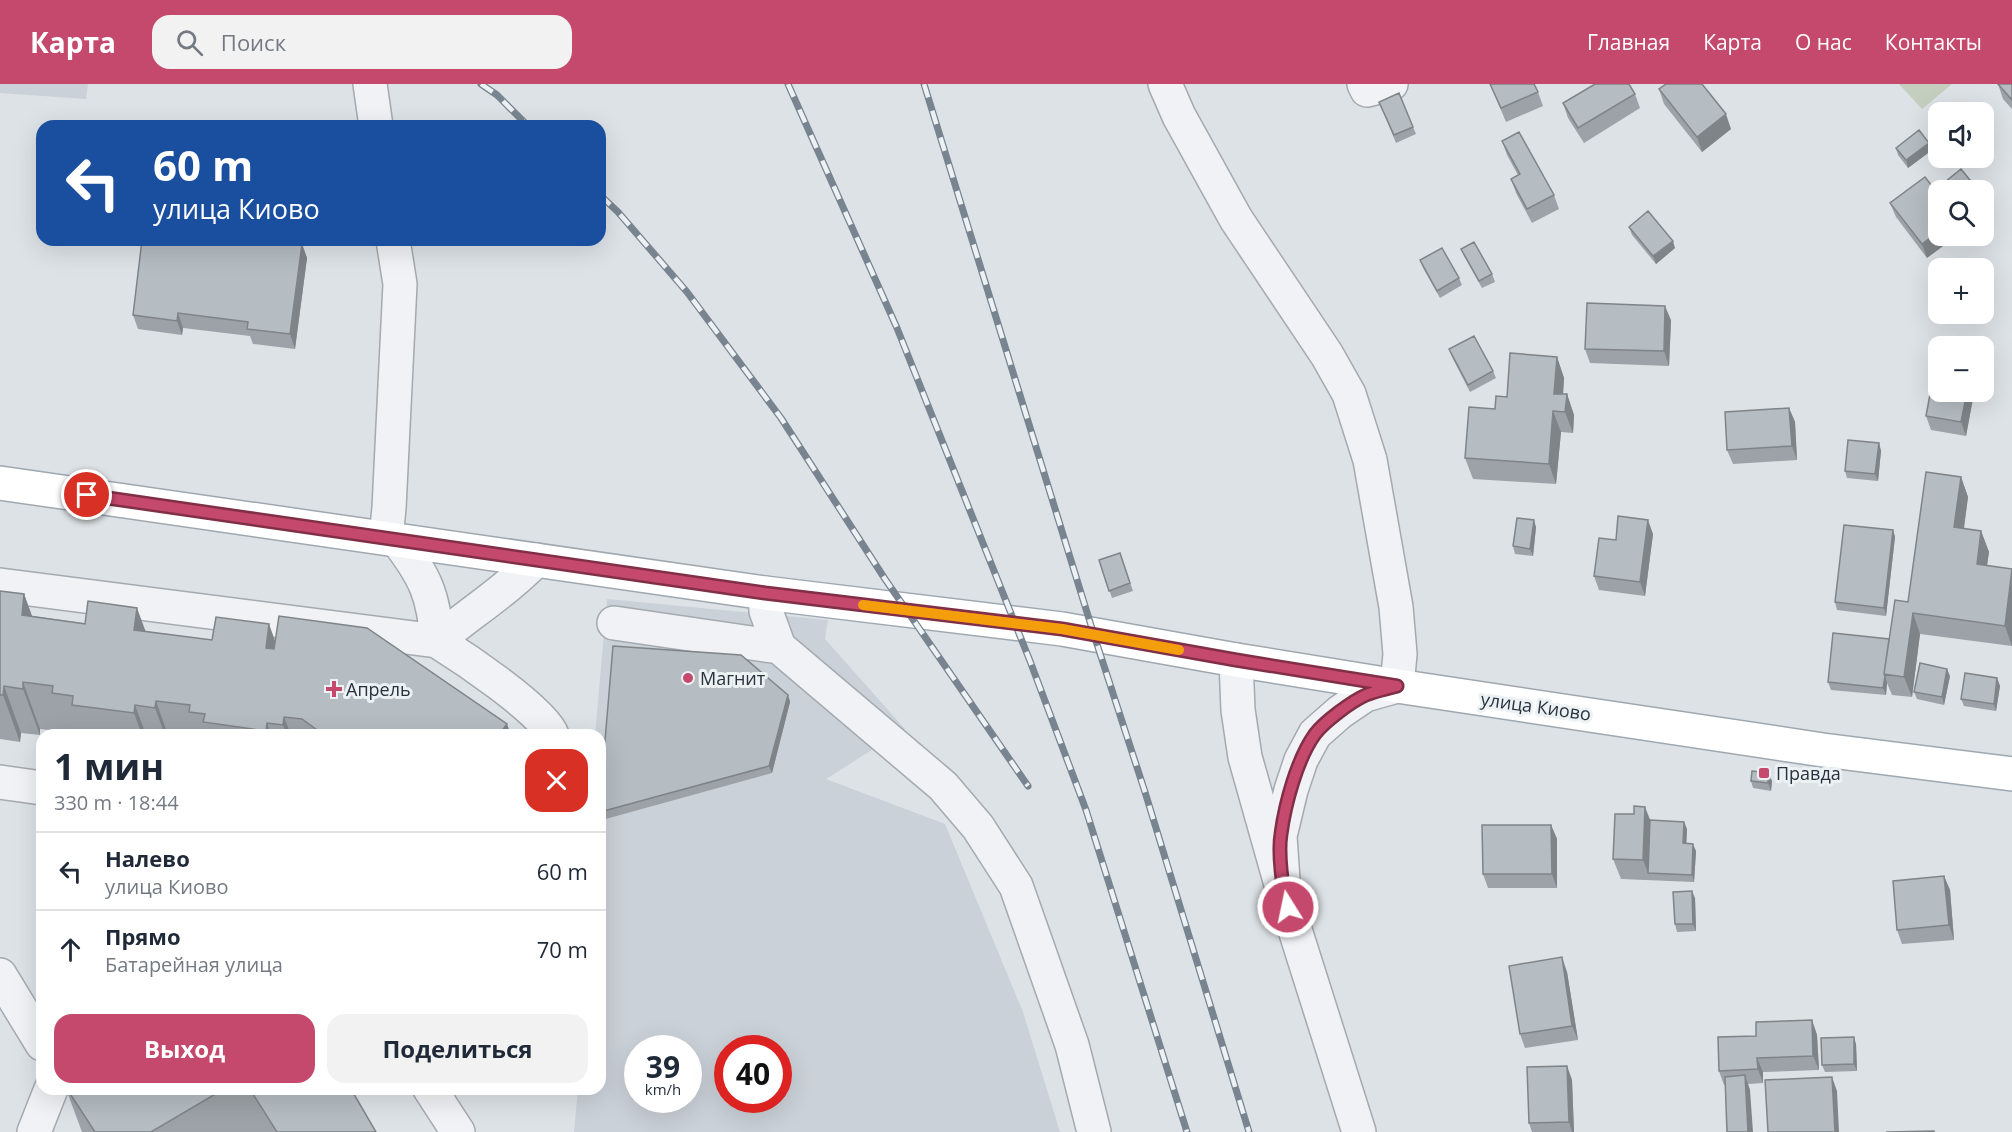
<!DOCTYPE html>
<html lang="ru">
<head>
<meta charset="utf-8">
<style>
  body { margin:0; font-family:"Open Sans",sans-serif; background:#f2f2f3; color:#1f2937; height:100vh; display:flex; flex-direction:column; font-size:22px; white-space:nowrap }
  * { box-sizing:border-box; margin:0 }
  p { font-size:20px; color:#747a83 }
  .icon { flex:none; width:33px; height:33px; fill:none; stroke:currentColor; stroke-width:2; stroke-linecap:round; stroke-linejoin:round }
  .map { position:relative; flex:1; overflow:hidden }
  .details { position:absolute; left:36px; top:645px; width:570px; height:366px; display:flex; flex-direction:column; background:#fff; border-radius:18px; box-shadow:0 6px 24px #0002 }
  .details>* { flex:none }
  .hud { position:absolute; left:36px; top:36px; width:570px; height:126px; border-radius:18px; box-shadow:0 6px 24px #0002; background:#1a4fa0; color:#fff; overflow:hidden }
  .controls { position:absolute; left:1928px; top:18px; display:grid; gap:12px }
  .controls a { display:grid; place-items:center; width:66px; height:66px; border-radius:12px; background:#fff; box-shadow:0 6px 24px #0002; font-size:30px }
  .speed { position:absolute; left:624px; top:951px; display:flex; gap:12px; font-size:30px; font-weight:700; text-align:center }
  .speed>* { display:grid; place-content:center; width:78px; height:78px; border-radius:50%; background:#fff; box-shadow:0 6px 24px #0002; line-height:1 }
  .speed small { font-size:15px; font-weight:400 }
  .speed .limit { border:9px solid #d22; background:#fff; color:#111 }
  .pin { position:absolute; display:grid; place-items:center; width:51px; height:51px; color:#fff; margin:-26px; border:3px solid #fff; border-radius:50%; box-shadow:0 2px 6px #0007 }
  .me { position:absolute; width:66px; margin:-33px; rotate:350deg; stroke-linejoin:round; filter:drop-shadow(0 0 4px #0008) }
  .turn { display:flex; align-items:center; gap:21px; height:126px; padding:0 18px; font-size:27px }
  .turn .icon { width:78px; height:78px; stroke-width:2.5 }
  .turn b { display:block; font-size:42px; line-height:51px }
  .round { display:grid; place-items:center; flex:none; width:63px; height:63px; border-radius:18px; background:#f2f2f3 }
  .headline { display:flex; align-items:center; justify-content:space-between; height:102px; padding:0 18px }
  h1 { font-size:36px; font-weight:700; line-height:45px }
  .action { display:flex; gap:12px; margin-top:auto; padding:12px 18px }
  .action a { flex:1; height:69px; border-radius:18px; background:#c5486d; color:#fff; font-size:24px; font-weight:700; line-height:69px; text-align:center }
  .action a+a { background:#f2f2f3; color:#1f2937 }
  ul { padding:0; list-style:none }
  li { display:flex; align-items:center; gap:18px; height:78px; padding:0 18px; border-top:2px solid #e0e1e3 }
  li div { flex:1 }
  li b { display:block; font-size:22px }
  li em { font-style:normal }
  header { display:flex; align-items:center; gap:36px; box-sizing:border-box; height:84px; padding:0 30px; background:#c5486d; color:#fff }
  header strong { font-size:28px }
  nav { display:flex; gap:33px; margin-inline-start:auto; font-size:21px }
  .search { width:420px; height:54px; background:#f2f2f3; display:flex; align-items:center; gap:15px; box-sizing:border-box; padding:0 21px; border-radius:18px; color:#747a83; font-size:22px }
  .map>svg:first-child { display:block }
</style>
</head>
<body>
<header>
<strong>Карта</strong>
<div class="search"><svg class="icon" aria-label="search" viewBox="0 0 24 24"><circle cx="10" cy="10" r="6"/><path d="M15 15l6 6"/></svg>Поиск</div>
<nav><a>Главная</a><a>Карта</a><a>О нас</a><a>Контакты</a></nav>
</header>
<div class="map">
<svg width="2012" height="1048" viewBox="0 0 2012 1048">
  <rect width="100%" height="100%" fill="#dde2e6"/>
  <path fill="#cbd1d8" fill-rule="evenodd" d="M0,0H88L86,15L0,9Z
    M607,515L828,536L825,555L905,645L826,695L945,740L1023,928L1060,1048H574L578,1005H600V651H595ZM638,964H688V1016H638ZM728,964H778V1016H728Z"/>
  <path fill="#c5cfbf" d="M1899,0H1952L1922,25Z"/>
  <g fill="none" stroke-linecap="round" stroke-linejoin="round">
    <g stroke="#a3aab0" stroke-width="36">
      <path id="minor" d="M370,0L376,42
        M1165,0L1179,32L1236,135L1327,271L1349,310L1370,376L1396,523L1400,570L1397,602L1365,611L1340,628L1315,650L1301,676L1291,706L1280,752L1284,811
        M1364,0L1367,6L1391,0
        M386,454L389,424L400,200L393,156
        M397,456C425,492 434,512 437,557
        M0,501L437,557C461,572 544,627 552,651
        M765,509L766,527L779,563L943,702L978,743L1016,802L1072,961L1094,1048
        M614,539L779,563
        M437,557C470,529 506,507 536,476
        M1236,576L1238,626L1245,673L1284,811L1359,1048
        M0,698L42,704
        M0,891L42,960
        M430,1005L458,1048
        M34,1048L51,1005"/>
    </g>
    <g stroke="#9da8b1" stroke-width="36">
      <path id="major" d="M0,399L765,509L1062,545L1236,576L1397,602L1823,666L2012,690"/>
    </g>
    <use href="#minor" stroke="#f0f2f5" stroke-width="33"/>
    <use href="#major" stroke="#fff" stroke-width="33"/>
    <g stroke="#78848f" stroke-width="7">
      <path id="rail" d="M481,0L497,11L528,42
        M788,0L897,244L1030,577L1086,726L1187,1048
        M924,0L1094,551L1145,708L1249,1048
        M600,111L618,128L687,208L781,334L885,495L1028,702"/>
    </g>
    <use href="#rail" stroke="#ecf1f4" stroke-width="4.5" stroke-dasharray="14" stroke-linecap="butt"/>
  </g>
  <path fill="#9ca2a7" d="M1490,0L1538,8L1543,22L1506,38Z
    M1998,0H2012V25L2003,15Z
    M1659,5L1731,45L1702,68L1664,20Z
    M1635,10L1640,24L1584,59L1568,34L1563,19Z
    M1379,18L1413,43L1416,50L1396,59Z
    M1502,57L1554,111L1559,125L1532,139L1516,109L1511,95L1518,91L1507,71Z
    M1929,59L1932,66L1908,84L1898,71L1896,64Z
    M1925,93L1927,174L1896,133L1890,119Z
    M1629,143L1675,164L1656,180L1632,151Z
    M258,160H302L307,174L295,265L253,260L250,252L183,244L182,251L138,245L133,231Z
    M1461,165L1492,190L1495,198L1482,204L1464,172Z
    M1420,176L1459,194L1462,201L1440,214L1423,184Z
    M1671,236L1669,282L1590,279L1585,265Z
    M1449,265L1493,287L1496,294L1470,308L1452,273Z
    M1557,273L1564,294L1563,310H1567L1574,331L1573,349L1561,348L1556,400L1473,395L1465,374L1495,325L1507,313Z
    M1938,308H1973L1974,309L1966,352L1931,346L1926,332Z
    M1789,324L1795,338L1797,376L1733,380L1727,366Z
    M1879,359L1881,367L1878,397L1847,394L1845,387Z
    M1961,393L1968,413L1964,445L1981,447L1989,468L1987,482L2012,485V562L1920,550L1912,613L1892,611L1887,599L1886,611L1831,606L1828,598L1889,555L1908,518Z
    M1536,443L1533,472L1515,470L1513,462Z
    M1893,446L1895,453L1886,532L1837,526L1835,518Z
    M1653,450L1645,512L1599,506L1594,492L1616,456Z
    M1120,469L1133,507L1112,514L1099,476Z
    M0,507L24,510L32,532L212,556L275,558L511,651H67L66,648L40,645V651L21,649L20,658L0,655Z
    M1950,592L1944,621L1917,615L1914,608Z
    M1997,594L2000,602L1996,627L1964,622L1961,615Z
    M788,611L790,618L772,689L602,736L600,732V716Z
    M1751,697H1772L1771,707L1753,704Z
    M1634,730L1650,736L1684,738L1687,745L1686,760L1696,767L1694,798L1621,795L1613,775Z
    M1551,741L1557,755V804H1488L1483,790Z
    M1944,792L1950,806L1954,856L1902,860L1897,846Z
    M1695,814L1696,847L1677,848L1675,840Z
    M1567,888L1578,956L1525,964L1520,950Z
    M1812,936L1817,951L1819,986L1763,988V999L1748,1000L1750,1006L1724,1001L1719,987L1756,952Z
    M1856,960L1857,987L1825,988L1822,981Z
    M1567,982L1572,996L1574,1048H1532L1529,1039Z
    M66,1005H351L376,1048H82Z"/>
  <path fill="#7f8488" d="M1726,30L1731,45L1702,68L1697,53Z
    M1929,59L1932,66L1908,84L1906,76Z
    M1983,114L1988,127L1983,131Z
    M1938,148V152H1957L1927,174L1922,160Z
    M1673,157L1675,164L1656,180L1653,172Z
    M302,160L307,174L295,265L290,250Z
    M1665,222L1671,236L1669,282L1664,267Z
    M178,229L183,244L182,251L177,237Z
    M1557,273L1564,294L1562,328L1554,310Z
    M1967,308H1973L1974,309L1966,352L1961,338Z
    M1567,310L1574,331L1573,349L1565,328Z
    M1789,324L1795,338L1797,376L1792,362Z
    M1553,327L1561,348L1556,400L1549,380Z
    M1879,359L1881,367L1878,397L1875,390Z
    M1961,393L1968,413L1961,464L1954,443Z
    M1534,436L1536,443L1533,472L1530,465Z
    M1648,436L1653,450L1645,512L1640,498Z
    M1893,446L1895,453L1886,532L1884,524Z
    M1981,447L1989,468L1984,501L1977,480Z
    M2012,489V562L2005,542Z
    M24,510L41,557L22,531Z
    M137,524L154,570L134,546Z
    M1913,529L1920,550L1912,613L1904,593Z
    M269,540L286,587L266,564Z
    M1947,585L1950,592L1944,621L1942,613Z
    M1885,592L1887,599L1886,611L1883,604Z
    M1997,594L2000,602L1996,627L1994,620Z
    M23,598L40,645V651L23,605Z
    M4,602L21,649L20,658L3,611Z
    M788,611L790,618L772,689L769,682Z
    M156,617L168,651H165L155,624Z
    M135,621L146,651H142L134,629Z
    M284,633L291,651H287L283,641Z
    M267,639L271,651H267L266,647Z
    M507,640L511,651H499Z
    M1769,689L1772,697L1771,707L1768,699Z
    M1645,723L1653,743L1648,789L1643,776Z
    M1684,738L1687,745L1686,767L1683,759Z
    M1551,741L1557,755V804L1552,790Z
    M1693,760L1696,767L1694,798L1692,791Z
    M1944,792L1950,806L1954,856L1949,841Z
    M1692,807L1695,814L1696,847L1693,840Z
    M1562,873L1567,888L1578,956L1572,942Z
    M1812,936L1817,951L1819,986L1813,972Z
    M1854,953L1856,960L1857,987L1854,980Z
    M1757,974L1763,988V999L1758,985Z
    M1567,982L1572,996L1574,1048H1572L1569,1038Z
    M1745,991L1750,1006L1753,1048H1748Z
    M1832,993L1837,1007L1839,1048H1835Z"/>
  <path fill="#b5bcc2" stroke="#7f8488" stroke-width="1.5" d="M1490,0H1534L1538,8L1501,24Z
    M1595,0H1629L1635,10L1578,44L1563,19Z
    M1666,0H1702L1726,30L1697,53L1659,5Z
    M1998,0H2012V16Z
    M1399,9L1413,43L1394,51L1379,18Z
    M1919,46L1929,59L1906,76L1896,64Z
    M1519,48L1554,111L1527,125L1511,95L1520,90L1502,57Z
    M1961,85L1978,106H1938V148L1922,160L1890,119L1925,93L1935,106Z
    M1648,127L1673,157L1653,172L1629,143Z
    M142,156H221L258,160L259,156H268L302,160L290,250L247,245L248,238L178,229L177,237L133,231Z
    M1474,158L1492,190L1479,197L1461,165Z
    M1442,164L1459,194L1437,207L1420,176Z
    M1587,219L1665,222L1664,267L1585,265Z
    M1474,252L1493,287L1468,301L1449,265Z
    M1510,269L1557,273L1554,310H1567L1565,328L1553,327L1549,380L1465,374L1469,323L1495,325L1496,312L1507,313Z
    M1934,289H1938V308H1967L1961,338L1926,332Z
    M1789,324L1792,362L1727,366L1725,328Z
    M1848,356L1879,359L1875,390L1845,387Z
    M1926,388L1961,393L1954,443L1981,447L1977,480L2012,485L2005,542L1913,529L1904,593L1884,590L1895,516L1908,518Z
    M1618,432L1648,436L1640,498L1594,492L1599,454L1616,456Z
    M1517,434L1534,436L1530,465L1513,462Z
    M1844,441L1893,446L1884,524L1835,518Z
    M1120,469L1130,499L1109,507L1099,476Z
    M0,507L24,510L22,531L85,540L88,517L137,524L134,546L212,556L216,533L269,540L266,564L274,565L279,532L367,544L507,640L499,651H324L302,635L284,633L283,641L267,639L266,647L203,638L205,630L189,628L190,621L156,617L155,624L135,621L134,629L72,621L73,612L52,609L53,602L23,598V605L4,602L3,611H0Z
    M1833,549L1889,555L1884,590L1885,592L1883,604L1828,598Z
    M613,562L741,571L788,611L769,682L600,728V716Z
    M1920,579L1947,585L1942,613L1914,608Z
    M1965,589L1997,594L1994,620L1961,615Z
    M1752,687L1769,689L1768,699L1751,697Z
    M1634,722L1645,723L1643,776L1613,775L1615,730H1634Z
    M1650,736L1684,738L1683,759L1693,760L1692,791L1648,789Z
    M1482,741H1551L1552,790H1483Z
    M1944,792L1949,841L1897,846L1893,797Z
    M1692,807L1693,840H1675L1673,808Z
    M1562,873L1572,942L1520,950L1509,882Z
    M1812,936L1813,972L1757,974L1758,985L1719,987L1718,953L1756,952V938Z
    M1854,953V980L1822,981L1821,954Z
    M1567,982L1569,1038L1529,1039L1527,983Z
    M1745,991L1748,1048H1727L1725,993Z
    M1832,993L1835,1048H1768L1765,996Z
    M67,1005H224L151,1048H95Z
    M224,1005H351L376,1048H277L253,1010Z
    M1934,1047V1048H1886Z"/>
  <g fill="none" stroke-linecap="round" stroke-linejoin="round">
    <g stroke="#802f47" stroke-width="15">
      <path id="route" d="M87,411L765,509L1062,545L1236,576L1397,602C1387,605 1375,607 1366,611C1352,617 1324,638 1315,650C1297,675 1285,720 1281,750C1278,768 1282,806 1288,823"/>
    </g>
    <use href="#route" stroke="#c5486d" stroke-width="10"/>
    <path stroke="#f59e0b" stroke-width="10" d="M863,521L1062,545L1179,566"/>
  </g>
  <g fill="#c5486d" stroke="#ecf1f4" stroke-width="2">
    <circle cx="688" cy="594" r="6"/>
    <path d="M331 596h6v6h6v6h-6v6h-6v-6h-6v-6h6z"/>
    <rect x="1758" y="683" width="12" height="12" rx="3"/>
  </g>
  <g text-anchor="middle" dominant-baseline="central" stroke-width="6" stroke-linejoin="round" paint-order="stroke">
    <g font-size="18" fill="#28323c" stroke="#ecf1f4" text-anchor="start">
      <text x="700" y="594">Магнит</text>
      <text x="346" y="605">Апрель</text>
      <text x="1776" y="689">Правда</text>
    </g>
    <g font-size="18" fill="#28323c" stroke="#ecf1f4">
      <text transform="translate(1536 622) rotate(8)">улица Киово</text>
    </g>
  </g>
</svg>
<div class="controls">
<a><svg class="icon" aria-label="sound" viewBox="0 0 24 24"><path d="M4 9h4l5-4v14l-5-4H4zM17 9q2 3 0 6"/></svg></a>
<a><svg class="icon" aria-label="search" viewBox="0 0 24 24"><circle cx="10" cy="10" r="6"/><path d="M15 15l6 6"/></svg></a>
<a>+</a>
<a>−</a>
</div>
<div class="speed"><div>39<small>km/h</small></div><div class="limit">40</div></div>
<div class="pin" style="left:87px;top:411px;background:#d93025"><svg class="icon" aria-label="arrive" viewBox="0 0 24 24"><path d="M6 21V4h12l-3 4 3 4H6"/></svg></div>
<svg class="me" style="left:1288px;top:823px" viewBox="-20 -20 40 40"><circle r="17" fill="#c5486d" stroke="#fff" stroke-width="3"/><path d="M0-11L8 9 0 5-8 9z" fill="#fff"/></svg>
<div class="hud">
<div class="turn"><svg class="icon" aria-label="left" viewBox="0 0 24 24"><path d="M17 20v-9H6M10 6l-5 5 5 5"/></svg><div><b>60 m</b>улица Киово</div></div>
</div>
<section class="details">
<div class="headline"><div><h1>1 мин</h1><p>330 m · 18:44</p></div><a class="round" style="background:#d93025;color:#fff"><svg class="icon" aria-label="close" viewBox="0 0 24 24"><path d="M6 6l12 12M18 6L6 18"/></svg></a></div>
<ul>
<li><svg class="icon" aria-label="left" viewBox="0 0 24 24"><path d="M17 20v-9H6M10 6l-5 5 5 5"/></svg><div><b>Налево</b><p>улица Киово</p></div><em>60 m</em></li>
<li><svg class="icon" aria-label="ahead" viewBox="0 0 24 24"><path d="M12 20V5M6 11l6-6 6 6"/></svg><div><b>Прямо</b><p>Батарейная улица</p></div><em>70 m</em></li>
</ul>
<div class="action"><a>Выход</a><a>Поделиться</a></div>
</section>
</div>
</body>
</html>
